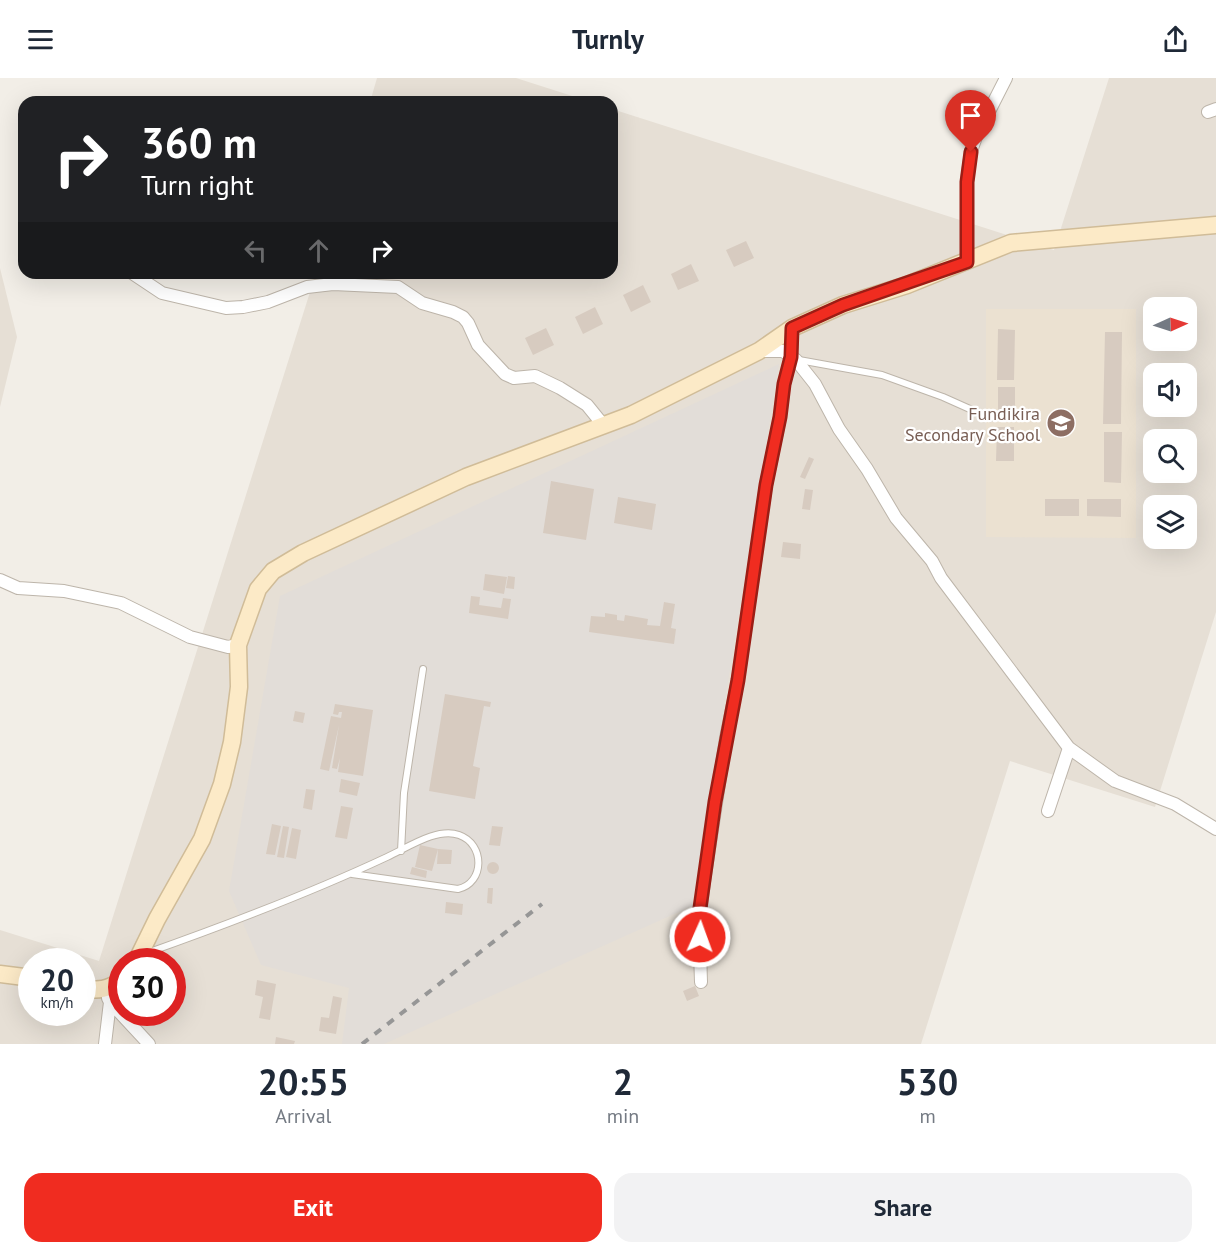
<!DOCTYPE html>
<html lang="en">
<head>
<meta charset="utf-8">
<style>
  body { margin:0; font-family:"PT Sans",sans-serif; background:#f2f2f3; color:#1f2937; height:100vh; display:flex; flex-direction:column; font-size:22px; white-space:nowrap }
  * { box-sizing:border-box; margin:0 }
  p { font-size:20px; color:#747a83 }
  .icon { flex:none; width:33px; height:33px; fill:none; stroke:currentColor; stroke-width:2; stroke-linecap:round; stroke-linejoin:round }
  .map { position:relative; height:966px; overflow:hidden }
  .details { display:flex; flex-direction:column; background:#fff; flex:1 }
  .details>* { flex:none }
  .hud { position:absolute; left:18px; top:18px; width:600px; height:183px; border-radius:18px; box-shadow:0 6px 24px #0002; background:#202124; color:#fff; overflow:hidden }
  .needle { width:39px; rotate:87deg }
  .controls { position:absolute; left:1143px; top:219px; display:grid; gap:12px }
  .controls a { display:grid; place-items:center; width:54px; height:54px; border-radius:12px; background:#fff; box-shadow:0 6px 24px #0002; font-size:30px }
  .speed { position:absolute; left:18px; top:870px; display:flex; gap:12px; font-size:30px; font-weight:700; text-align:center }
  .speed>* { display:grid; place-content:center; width:78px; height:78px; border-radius:50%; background:#fff; box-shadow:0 6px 24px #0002; line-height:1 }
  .speed small { font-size:15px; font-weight:400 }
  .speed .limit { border:9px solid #d22; background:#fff; color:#111 }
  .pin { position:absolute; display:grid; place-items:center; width:51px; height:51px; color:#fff; margin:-62px -26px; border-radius:50% 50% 50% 0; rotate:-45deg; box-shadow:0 0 6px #0007 }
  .pin .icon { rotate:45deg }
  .me { position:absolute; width:66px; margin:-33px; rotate:2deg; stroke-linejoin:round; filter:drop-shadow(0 0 4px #0008) }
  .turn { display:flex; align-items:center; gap:21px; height:126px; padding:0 24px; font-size:27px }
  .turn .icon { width:78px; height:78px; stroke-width:2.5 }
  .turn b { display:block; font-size:42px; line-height:51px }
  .lanes { display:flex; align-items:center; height:57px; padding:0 24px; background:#0003; justify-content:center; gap:30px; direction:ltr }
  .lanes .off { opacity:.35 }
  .eta { display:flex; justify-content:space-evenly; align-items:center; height:102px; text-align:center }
  .eta b { font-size:36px; font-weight:800; line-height:42px }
  .button { display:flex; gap:12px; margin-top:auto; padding:12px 24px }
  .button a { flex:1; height:69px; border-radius:18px; background:#f02c20; color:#fff; font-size:24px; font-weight:800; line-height:69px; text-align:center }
  .button a+a { background:#f2f2f3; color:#1f2937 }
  header { display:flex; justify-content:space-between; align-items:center; height:78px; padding:0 24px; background:#fff; font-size:27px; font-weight:800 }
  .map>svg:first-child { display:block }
</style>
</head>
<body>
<header><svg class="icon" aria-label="menu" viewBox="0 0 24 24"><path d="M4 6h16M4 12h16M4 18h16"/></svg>Turnly<svg class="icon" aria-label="share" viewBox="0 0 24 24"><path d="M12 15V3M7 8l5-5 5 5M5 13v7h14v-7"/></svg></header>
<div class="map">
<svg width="1216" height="966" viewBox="0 0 1216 966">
  <rect width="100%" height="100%" fill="#f2eee7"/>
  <path fill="#e6dfd5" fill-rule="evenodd" d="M377,0H516L591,24H370Z
    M1109,0H1216V534L1155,729L1010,683L921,966H0V852L99,883L316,195H612V31L1054,172ZM1154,230H1186V262H1154ZM1154,296H1186V328H1154ZM1154,362H1186V394H1154ZM1154,428H1186V460H1154ZM32,884H82V934H32ZM122,884H172V934H122Z
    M0,190L17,259L0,329Z"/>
  <path fill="#e2ddd8" d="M779,286L692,828L384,966H342L349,910L261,887L229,813L280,518Z"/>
  <path fill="#ebe1d1" d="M986,231H1136V460L986,459Z"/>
  <path fill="#d7cbc0" d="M746,163L754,180L734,189L726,172Z
    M691,186L699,203L678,212L671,196Z
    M643,207L651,224L631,234L623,217Z
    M595,229L603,246L583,256L575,239Z
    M546,250L554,267L533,277L525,260Z
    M998,251L1015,252L1014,302H997Z
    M1105,254H1122L1121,346H1103Z
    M998,309H1015V344L998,343Z
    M997,349H1014V383H996Z
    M1104,354H1122L1121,405L1104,404Z
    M809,379L814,381L805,401L800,399Z
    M551,403L594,411L586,462L543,455Z
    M805,411L813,412L810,432L802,431Z
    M618,419L656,426L652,452L614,445Z
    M1045,421H1079V438H1045Z
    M1087,421H1121V439L1087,438Z
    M783,464L801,466L800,481L781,479Z
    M485,496L507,499L504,516L483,512Z
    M508,498L515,499L514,511L506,510Z
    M471,518L480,519L479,527L501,530L503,520L511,521L508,541L469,535Z
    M664,524L675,526L671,550L676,551L674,566L589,554L591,538L605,539V535L617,537V542L624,543L625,537L648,541L647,547L660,548Z
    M445,616L491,624L490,629L484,628L473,688L480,690L475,721L429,713Z
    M335,626L373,632L363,698L338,694L340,680L337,691L332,690L339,647L329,693L320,691L331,638L341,640L342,634H339L338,637L333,636Z
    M295,633L305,635L303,645L293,643Z
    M341,701L360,705L357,718L339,714Z
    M306,711L315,712L312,732L303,730Z
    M341,728L353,730L347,761L335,759Z
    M272,746L281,748L275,777L266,776Z
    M283,748L289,749L284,780L277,779Z
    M492,748L503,749L500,768L489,767Z
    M292,750L301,752L296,781L286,779Z
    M420,767L438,771L432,793L415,789Z
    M438,771L452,772L451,786H437Z
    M487 790a6 6 0 1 1 12 0a6 6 0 1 1-12 0Z
    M412,789L427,793L426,800L410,796Z
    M488,810H493L492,826L487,825Z
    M446,824L463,826L462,837L445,835Z
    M257,902L276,906L270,942L259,940L263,919L255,917Z
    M695,908L699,918L687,923L683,913Z
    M333,918L342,920L336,956L319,953L321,939L329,940Z
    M276,959L295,963L294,966H275Z"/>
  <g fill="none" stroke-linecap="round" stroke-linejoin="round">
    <g stroke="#bdb5aa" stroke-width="8">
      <path id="lane" d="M799,282L882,297L943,319L990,340
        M401,773L404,715L423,591
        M144,876C226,847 308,816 387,779C407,770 437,749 459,757C485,766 485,805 458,811L352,796"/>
    </g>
    <g stroke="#bdb5aa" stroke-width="14">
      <path id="street" d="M1208,34L1216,31
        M967,184V103L971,73L976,59L1006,0
        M132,195L162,215L226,230L243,229L268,224L307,209L333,206L398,209L422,225L453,234L463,239L468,245L478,267L505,296L514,300L535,298L560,310L587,327L604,348
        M759,273H783L796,282L815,306L839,351L867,391L896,440L932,483L941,500L1069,670L1115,703L1175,726L1216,751
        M0,502L18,510L64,513L121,525L190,559L228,569L238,567
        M1048,733L1069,670
        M701,904L699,843L704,804L726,660L738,602L766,407L780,339L784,306L791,279L792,250
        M110,924L149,966
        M105,966L110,924L108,920"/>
    </g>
    <g stroke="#d0bc98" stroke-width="19">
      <path id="secondary" d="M136,884L157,841L202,761L222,706L232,664L239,609L238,567L258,511L273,493L303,475L466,399L631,337L759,273L792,250L843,227L907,207L1011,165L1216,147
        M0,896L32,900
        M82,910C98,913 108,912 122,902"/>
    </g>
    <use href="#lane" stroke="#fff" stroke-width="6"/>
    <use href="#street" stroke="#fff" stroke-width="12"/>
    <use href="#secondary" stroke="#fceac7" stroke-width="16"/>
    <path stroke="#969696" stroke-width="4" stroke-dasharray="8 8" stroke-linecap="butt" d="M362,966L542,826"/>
  </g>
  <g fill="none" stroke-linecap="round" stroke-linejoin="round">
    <g stroke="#9c1d15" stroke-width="15">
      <path id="route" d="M700,859V830L715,724L738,602L766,407L780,339L784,306L791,279L792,250L843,227L967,184V104L971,74"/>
    </g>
    <use href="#route" stroke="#f02c20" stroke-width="10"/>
  </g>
  <defs>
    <g id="school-disc" transform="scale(1.5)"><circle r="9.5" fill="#8d6e63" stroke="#fff"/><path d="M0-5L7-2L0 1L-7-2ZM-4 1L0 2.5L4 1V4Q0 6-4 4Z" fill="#fff"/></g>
  </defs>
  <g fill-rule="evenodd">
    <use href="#school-disc" x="1061" y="345"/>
  </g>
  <g text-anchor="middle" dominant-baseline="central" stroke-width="4.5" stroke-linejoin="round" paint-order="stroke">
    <g font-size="18" fill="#785e54" stroke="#fff" text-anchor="end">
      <text x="1040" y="335">Fundikira<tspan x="1040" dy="21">Secondary School</tspan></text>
    </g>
  </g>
</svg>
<div class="controls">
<a><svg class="needle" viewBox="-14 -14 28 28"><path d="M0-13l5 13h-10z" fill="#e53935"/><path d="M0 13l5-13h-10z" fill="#747a83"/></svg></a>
<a><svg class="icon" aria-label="sound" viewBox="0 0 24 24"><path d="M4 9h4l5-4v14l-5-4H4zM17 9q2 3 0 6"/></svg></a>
<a><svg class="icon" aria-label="search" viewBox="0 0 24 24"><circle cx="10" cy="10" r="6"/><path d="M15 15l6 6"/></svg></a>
<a><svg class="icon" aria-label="layers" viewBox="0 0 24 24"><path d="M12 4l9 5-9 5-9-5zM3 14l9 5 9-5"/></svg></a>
</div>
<div class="speed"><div>20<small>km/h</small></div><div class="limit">30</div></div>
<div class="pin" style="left:971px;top:74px;background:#d93025"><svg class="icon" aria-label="arrive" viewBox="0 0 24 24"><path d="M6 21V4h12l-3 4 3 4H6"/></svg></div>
<svg class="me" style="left:700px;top:859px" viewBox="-20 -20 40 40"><circle r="17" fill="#f02c20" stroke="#fff" stroke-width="3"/><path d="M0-11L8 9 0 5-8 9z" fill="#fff"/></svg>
<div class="hud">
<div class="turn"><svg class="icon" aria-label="right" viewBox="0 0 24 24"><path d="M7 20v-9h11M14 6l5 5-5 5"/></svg><div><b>360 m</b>Turn right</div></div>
<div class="lanes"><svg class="icon off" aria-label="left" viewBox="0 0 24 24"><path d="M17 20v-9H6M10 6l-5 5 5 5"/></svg><svg class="icon off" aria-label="ahead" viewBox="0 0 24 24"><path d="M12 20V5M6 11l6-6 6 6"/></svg><svg class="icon" aria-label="right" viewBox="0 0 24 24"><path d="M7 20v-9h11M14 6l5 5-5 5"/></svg></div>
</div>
</div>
<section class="details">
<div class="eta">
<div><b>20:55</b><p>Arrival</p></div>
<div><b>2</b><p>min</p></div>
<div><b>530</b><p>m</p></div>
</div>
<div class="button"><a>Exit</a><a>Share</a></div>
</section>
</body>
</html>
